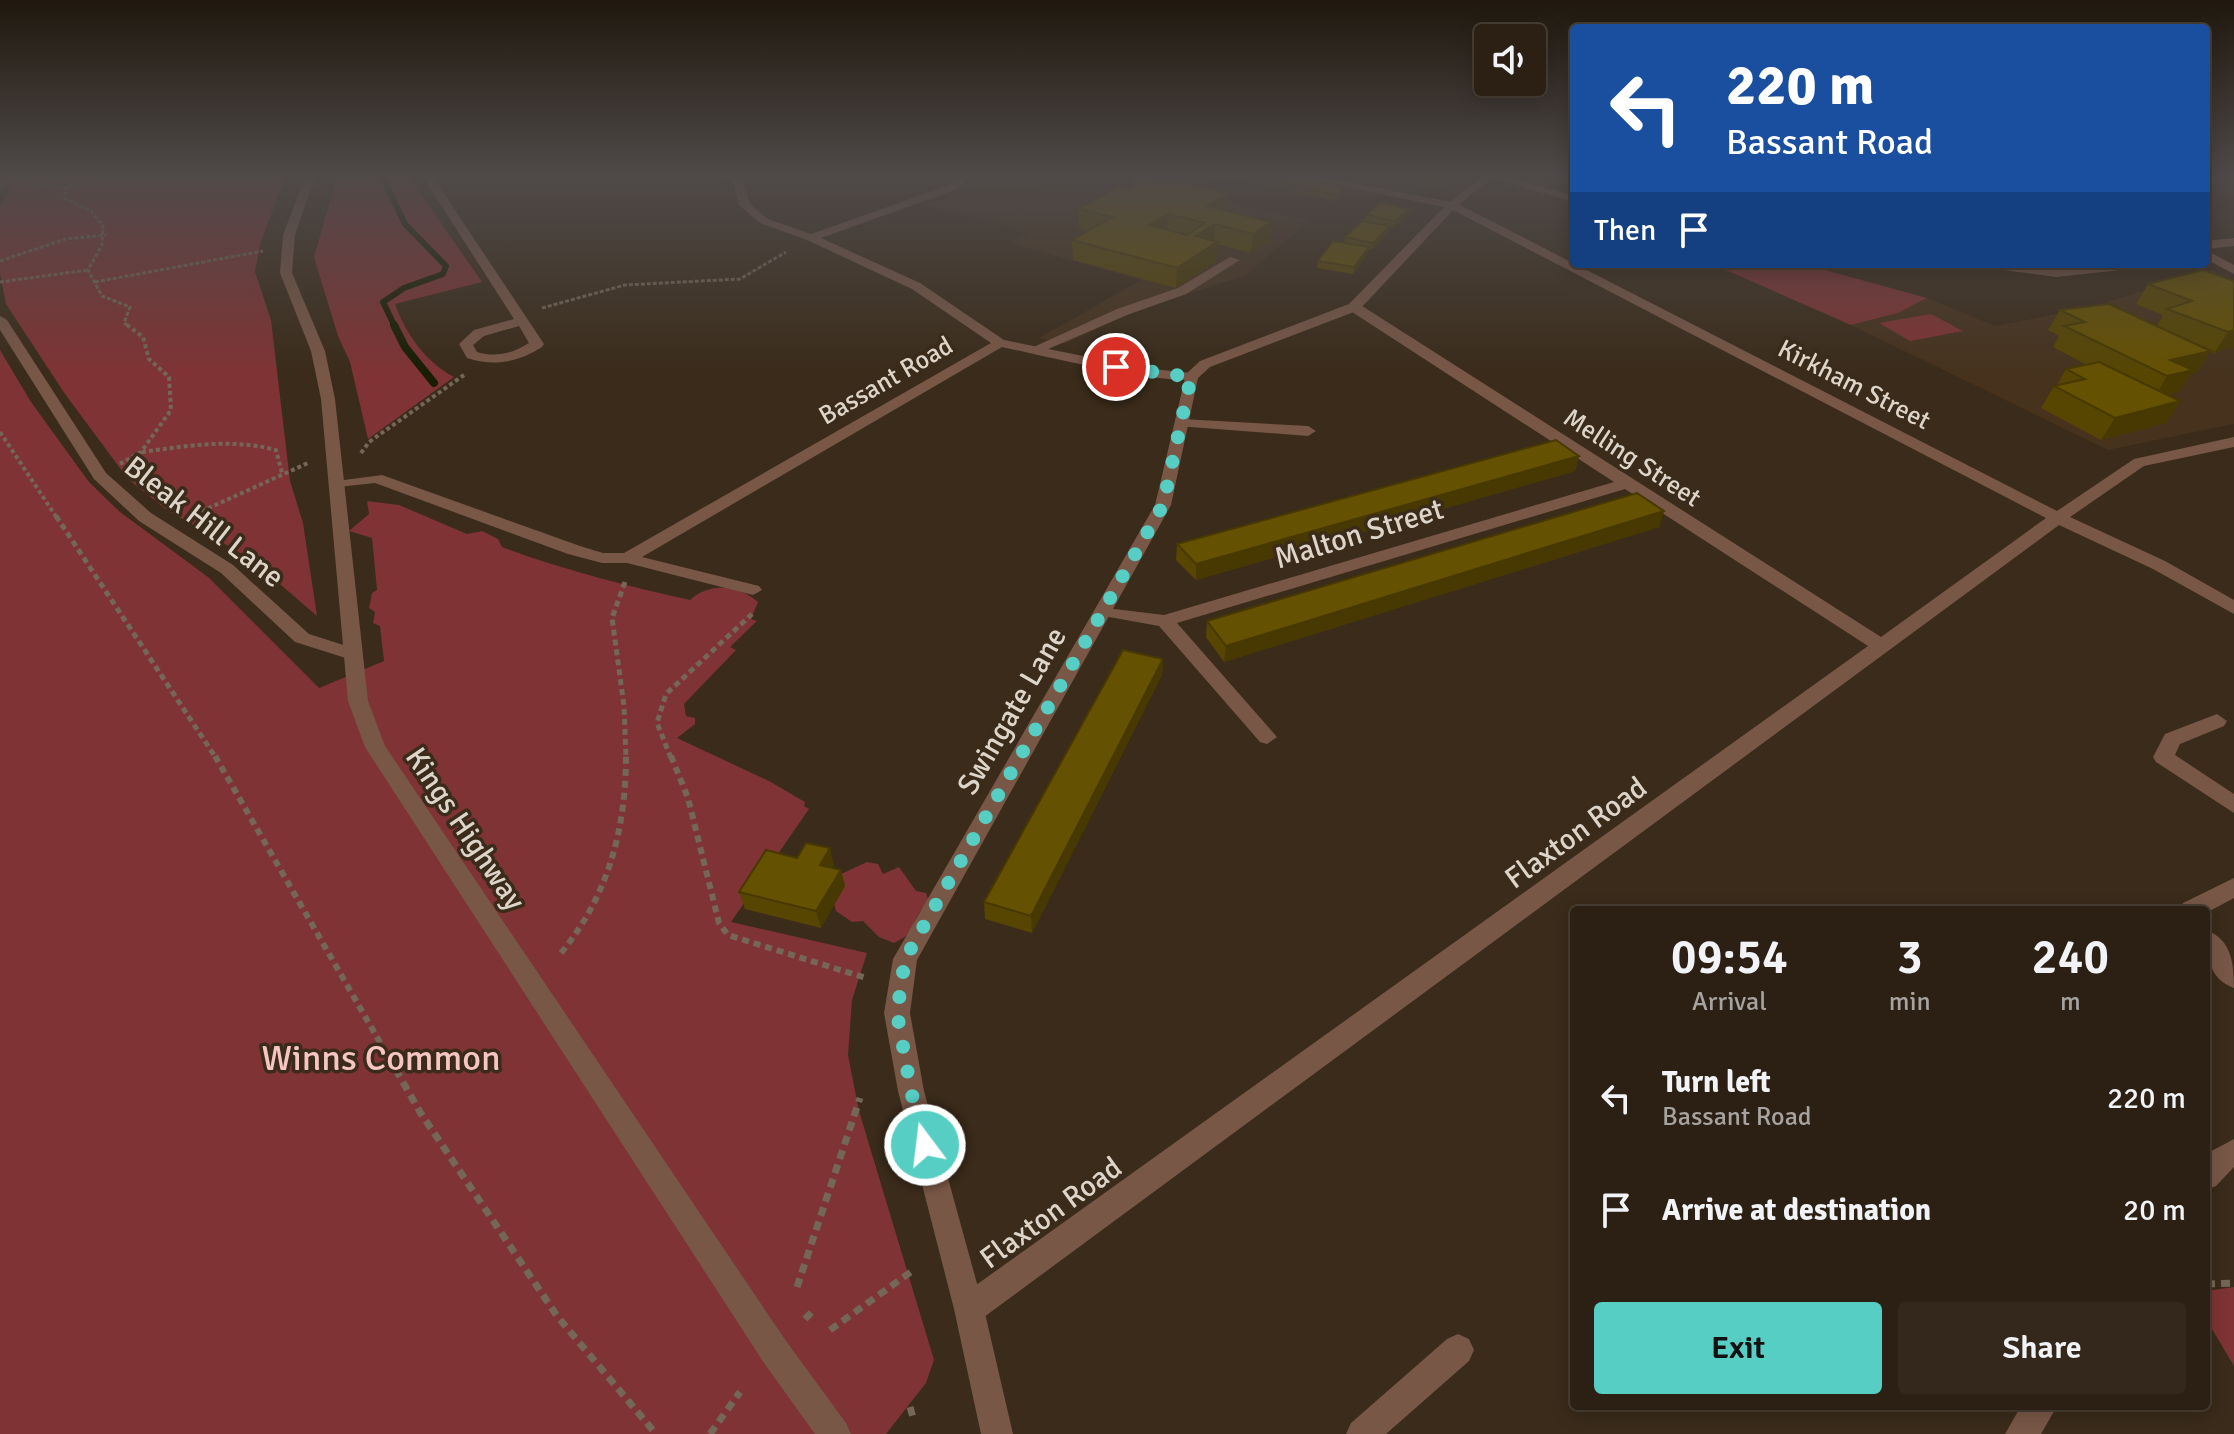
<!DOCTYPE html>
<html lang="en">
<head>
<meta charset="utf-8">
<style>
  body { margin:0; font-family:Signika,sans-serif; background:#34281d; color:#f1f3f6; height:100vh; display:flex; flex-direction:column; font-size:30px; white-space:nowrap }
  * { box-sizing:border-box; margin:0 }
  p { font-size:26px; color:#a6a3a0 }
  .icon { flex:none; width:44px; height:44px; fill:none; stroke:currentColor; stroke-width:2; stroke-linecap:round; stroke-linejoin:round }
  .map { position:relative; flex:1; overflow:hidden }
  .drawer { position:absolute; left:1570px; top:906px; width:640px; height:504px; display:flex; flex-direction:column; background:#2c2014; border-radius:8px; box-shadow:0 4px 20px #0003,0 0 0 2px #483e34 }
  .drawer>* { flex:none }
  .top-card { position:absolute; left:1570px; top:24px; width:640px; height:244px; border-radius:8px; box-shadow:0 4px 20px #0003,0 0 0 2px #483e34; background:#1a4fa0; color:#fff; overflow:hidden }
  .tools { position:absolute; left:1474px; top:24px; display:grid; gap:16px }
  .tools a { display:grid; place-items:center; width:72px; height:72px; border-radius:8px; background:#2c2014; box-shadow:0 4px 20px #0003,0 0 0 2px #483e34; font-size:40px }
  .pin { position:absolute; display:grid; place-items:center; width:68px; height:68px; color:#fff; margin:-34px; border:4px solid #fff; border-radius:50%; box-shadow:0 2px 8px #0007 }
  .me { position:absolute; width:88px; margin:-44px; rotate:345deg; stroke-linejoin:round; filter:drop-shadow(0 0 6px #0008) }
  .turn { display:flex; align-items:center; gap:28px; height:168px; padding:0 24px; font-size:36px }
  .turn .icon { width:104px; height:104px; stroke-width:2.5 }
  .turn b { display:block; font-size:56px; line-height:68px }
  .then { display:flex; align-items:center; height:76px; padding:0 24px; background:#0003; gap:16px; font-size:30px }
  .eta { display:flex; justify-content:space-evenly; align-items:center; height:136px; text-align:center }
  .eta b { font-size:48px; font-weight:600; line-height:56px }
  .primary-button { display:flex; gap:16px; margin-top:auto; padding:16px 24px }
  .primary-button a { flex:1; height:92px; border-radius:8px; background:#56cec4; color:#111; font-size:32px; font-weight:600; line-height:92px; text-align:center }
  .primary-button a+a { background:#34281d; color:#f1f3f6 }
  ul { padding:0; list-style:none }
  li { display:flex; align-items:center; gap:24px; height:112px; padding:0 24px }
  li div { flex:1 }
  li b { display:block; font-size:30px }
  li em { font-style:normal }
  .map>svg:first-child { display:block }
</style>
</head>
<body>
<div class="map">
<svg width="2234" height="1434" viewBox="0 0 2234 1434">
  <rect width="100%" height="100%" fill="#3a2b1a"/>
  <path fill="#46321d" d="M976,180L1208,199L1310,220L1246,275L1125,315L1065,344L1039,338L1141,280L1010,243L1027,233L926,205L962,193Z
    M2212,270L2234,283V424L2108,450L1851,325L1898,313L1927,298L1995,326L2083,309Z"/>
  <path fill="#7f3334" d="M0,174H287L261,241L255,272L271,320L290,481L303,523L317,616L252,560L164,508L128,479L65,394L6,304L0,273V205L11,188L0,189Z
    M338,174H407L482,282L395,304C406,335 427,363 454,377L368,439L350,362L338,336L314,257Z
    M1712,264H1803L1927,298L1898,313L1851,325Z
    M1931,314L1963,331L1910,341L1879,323Z
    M0,350L31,402L89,482L120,512L208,577L319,688L384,661L380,626L373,623L375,612L369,608L372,593L377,590L372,538L349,531L369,514L367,501L399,505L467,534L482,531L498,539L502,547C564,570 627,586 690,600C709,582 739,585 758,602L751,619L757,621L730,647L736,650L684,704L686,716L695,718V724L677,738L769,781L805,802L804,806L809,809L731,922L867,953L852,1000L848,1055L859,1111L934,1360L926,1383L886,1434H0Z
    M867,862L878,864L883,874L899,867L916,891L926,893L928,899C926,907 921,908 918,915C909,932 914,933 894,943L879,937L863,921L852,922L836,911L831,893L841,874Z
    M2234,1287V1366L2206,1319V1291Z"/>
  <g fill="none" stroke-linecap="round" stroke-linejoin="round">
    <path stroke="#191d03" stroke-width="6" d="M381,174L405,224L446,266L443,274L404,288L383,302L395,327"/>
    <path stroke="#191d03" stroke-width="8" d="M394,325L405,347L434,383"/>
    <path stroke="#746758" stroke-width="3" stroke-dasharray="4 2" stroke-linecap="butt" d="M95,174L65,189V199L91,211L103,226L102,245L88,270L102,296L130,307L124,323L130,327
      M33,183L65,189
      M0,261L66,239L106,235
      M0,282L88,270
      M95,282L263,251
      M542,308L625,285L740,279L786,252"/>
    <path stroke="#746758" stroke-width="4" stroke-dasharray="4 3" stroke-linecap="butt" d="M0,432L57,518
      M142,452C187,446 231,438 276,450L282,473
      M361,453L369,442L464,375
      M120,464L141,452L171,410L169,377L149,359L143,337L127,325
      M189,517L308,463"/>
    <path stroke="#746758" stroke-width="5" stroke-dasharray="6 4" stroke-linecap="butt" d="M56,516L216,758
      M625,582L612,618L624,706L626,758
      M671,758L657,723L666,694L752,614"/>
    <path stroke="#746758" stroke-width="6" stroke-dasharray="7 5" stroke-linecap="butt" d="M215,756L389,1058
      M671,756L688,798L719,923L728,935L866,978
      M561,953C608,896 626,829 626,756"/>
    <path stroke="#746758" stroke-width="7" stroke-dasharray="9 6" stroke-linecap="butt" d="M388,1056L420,1112L557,1316L656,1434
      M2206,1284L2234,1283
      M797,1287L860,1098
      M805,1319L814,1310
      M830,1330L915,1269
      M910,1407L914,1421
      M710,1434L740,1392"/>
    <path fill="#785747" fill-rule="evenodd" d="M8,174H19L0,190V181Z
      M1486,174H1496L1574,196V202L1486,177Z
      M1230,257L1240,260L1186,294L1127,315L1039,353L1027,350L1117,309L1178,288Z
      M0,316L7,320L106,473L151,513L233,565L309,634L359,650L361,654L359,658L352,660L295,642L221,573L139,521L94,479L0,330Z
      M1182,419L1308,426L1316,431L1308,436L1177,426V420Z
      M2217,714L2227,721L2224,726L2180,744L2175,755L2234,794V813L2156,762L2153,757L2165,734Z
      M2234,878V898L2206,913V910H2179L2183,903Z
      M1458,1334L1469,1339L1474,1350L1469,1361L1386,1434H1346L1351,1423L1447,1339Z"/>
    <path fill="#785747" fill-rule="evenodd" d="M421,174H431L544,344L542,347C518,362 495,367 467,358L459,344L474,330L514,319ZM519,326L529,343C513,353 497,358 477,352L473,345L484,336Z
      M720,174H733L742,178L750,204L768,219L811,234L947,186L963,174H974L955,190L821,238L920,283L1004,340L1143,368L1191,373L1198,377C1182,390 1031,353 1002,347L642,557L759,586L762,590L753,595L627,563H602L568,554L375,483L329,488V482L382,475L580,546L603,553H624L991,343L912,289L807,240L760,223L739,205L733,182Z
      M1284,174H1303L1456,203L2057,511L2134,459L2234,437V447L2144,466L2070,517L2165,561L2234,600V614L2153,569L2059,525L980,1320L969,1324L958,1320L954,1309L958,1298L1868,646L1625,489L1177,623L1277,737L1267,744L1260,742L1159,626L1098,615L1095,611L1098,607L1164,615L1614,482L1349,310V304H1359L1881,637L2046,518L1449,208Z
      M2234,238V246L2206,249V241Z
      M1982,264L2056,269L2145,264L2139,268L2056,277L1988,268Z
      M2206,930C2232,939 2234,965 2234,988C2208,979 2206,953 2206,930Z
      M2234,1139V1167L2216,1186L2206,1190V1154Z
      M2021,1406H2057L2041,1434H2005Z"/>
    <path fill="#785747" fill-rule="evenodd" d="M306,174H316L295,235L292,273L325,351L335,399L368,701L385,746L786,1341L846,1423L851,1434H815L764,1363L365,747L348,701L321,399L311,351L280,273L283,235Z
      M1486,174H1497L1456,207L1359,310L1210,367L1198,378L1171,505L917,960L910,1013L924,1091L984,1309L1013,1434H981L954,1309L898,1091L884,1013L893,959L1155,505L1186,374L1200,361L1349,304L1448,203Z
      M2206,250L2234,265V274L2206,259Z"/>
  </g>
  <path fill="#574602" d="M1135,174H1238L1236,180Z
    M1242,174L1346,194L1335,201L1242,180Z
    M1345,174H1372L1367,178Z
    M1415,174H1457L1441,188L1413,182Z
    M1079,209L1228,211L1271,222L1270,241L1251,253L1217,244L1216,261L1176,288L1073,260L1072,240L1089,230L1079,228Z
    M1409,209L1408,215L1394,227H1390L1389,232L1372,249H1368V253L1353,274L1317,268L1318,261L1344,243L1345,237L1365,221L1366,215Z
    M2203,270L2234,346L2214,353L2210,352L2197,372L2191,373L2179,392L2167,395L2180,401L2166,423L2101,440L2041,408L2054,386L2057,385L2066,369L2087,365L2053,347L2059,336L2048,330L2060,310L2157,326L2163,315L2136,304L2148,284Z
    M1579,456L1575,471L1196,580L1176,560L1177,544Z
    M1664,511L1659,527L1224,662L1206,637L1207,621Z
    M1163,659L1162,675L1032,933L985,919L984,902Z
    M797,858L834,865L832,868L841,870L845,886L821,928L745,909L739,892Z"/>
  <path fill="#473901" d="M1445,174H1457L1441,188L1443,175Z
    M1346,187V194L1335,201L1336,195Z
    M1229,193L1228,211L1207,206Z
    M1409,209L1408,215L1394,227L1395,221Z
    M1168,214L1167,232L1149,225Z
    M1271,222L1270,241L1251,253L1253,234Z
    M1215,224L1214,244L1196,236Z
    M1390,226L1389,232L1372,249L1373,243Z
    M1217,242L1216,261L1176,288L1177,268Z
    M1369,247L1368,253L1353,274L1354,267Z
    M2234,327V346L2214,353L2228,332Z
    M2211,351L2197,372L2191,373L2179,392L2154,398L2167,376L2170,360Z
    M2180,401L2166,423L2101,440L2115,418Z
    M1579,456L1575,471L1196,580V564Z
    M1664,511L1659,527L1224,662L1226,646Z
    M1163,659L1162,675L1032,933L1031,916Z
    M830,848L834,865L824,881L820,865Z
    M841,870L845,886L821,928L816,911Z"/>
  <path fill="#655102" stroke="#473901" stroke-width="2" fill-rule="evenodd" d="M1242,174H1282L1346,187L1336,195Z
    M1134,176L1170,180L1229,193L1207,206L1271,222L1253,234L1215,224L1196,236L1217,242L1177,268L1072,240L1112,217L1079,209L1118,187H1131ZM1168,214L1205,223L1187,235L1149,225Z
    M1380,203L1409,209L1395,221L1366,215Z
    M1362,221L1390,226L1373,243L1345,237Z
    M1333,241L1369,247L1354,267L1318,261Z
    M2203,270L2234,281V330L2228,332L2167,309L2192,301L2148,284Z
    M2109,304L2211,351L2170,360L2193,370L2167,376L2064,326L2085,322L2060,310Z
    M2099,362L2180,401L2115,418L2054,386L2085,379L2066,369Z
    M1556,440L1579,456L1196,564L1177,544Z
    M1637,493L1664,511L1226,646L1207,621Z
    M1123,650L1163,659L1031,916L984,902Z
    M806,843L830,848L820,865L841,870L816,911L739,892L766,850L797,858Z"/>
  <linearGradient id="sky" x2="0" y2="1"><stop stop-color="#20180e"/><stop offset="0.47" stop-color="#4f4a49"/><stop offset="1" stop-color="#4f4a49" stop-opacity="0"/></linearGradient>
  <rect width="2234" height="374" fill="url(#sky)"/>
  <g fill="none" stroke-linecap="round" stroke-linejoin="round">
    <path stroke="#56cec4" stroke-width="14" stroke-dasharray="0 25.2" d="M925,1145L911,1091L897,1013L905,959L1163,505L1191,377L1116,367"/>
  </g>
  <g text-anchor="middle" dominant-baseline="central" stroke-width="7" stroke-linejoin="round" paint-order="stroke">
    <g font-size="26" fill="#ded5ca" stroke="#3a2b1a">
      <text transform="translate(886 381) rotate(-30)">Bassant Road</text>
      <text transform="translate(1854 385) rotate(27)">Kirkham Street</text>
      <text transform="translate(1632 458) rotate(33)">Melling Street</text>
    </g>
    <g font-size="30" fill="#ded5ca" stroke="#3a2b1a">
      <text transform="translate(204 522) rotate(38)">Bleak Hill Lane</text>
      <text transform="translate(1359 534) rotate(-17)">Malton Street</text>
      <text transform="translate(1012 711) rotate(-60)">Swingate Lane</text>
      <text transform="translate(465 829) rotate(56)">Kings Highway</text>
      <text transform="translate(1576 833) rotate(-36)">Flaxton Road</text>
      <text transform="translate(1051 1213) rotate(-36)">Flaxton Road</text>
    </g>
    <g font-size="36" fill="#f7c6c3" stroke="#3a2b1a">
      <text x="381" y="1058">Winns Common</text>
    </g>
  </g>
</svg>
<div class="tools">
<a><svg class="icon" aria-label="sound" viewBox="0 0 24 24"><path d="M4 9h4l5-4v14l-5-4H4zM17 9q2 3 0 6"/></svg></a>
</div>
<div class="pin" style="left:1116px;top:367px;background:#d93025"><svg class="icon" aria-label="arrive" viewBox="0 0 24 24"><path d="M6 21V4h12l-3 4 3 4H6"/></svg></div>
<svg class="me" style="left:925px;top:1145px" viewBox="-20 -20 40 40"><circle r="17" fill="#56cec4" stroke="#fff" stroke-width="3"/><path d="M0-11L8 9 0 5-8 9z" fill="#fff"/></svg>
<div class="top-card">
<div class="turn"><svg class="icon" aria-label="left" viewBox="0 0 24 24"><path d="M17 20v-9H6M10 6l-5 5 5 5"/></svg><div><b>220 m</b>Bassant Road</div></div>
<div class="then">Then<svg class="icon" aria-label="arrive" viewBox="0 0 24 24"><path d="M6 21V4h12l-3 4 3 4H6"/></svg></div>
</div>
<section class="drawer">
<div class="eta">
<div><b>09:54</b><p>Arrival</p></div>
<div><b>3</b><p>min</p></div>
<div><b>240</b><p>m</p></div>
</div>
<ul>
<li><svg class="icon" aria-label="left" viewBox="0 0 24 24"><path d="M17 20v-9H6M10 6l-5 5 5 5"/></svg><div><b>Turn left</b><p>Bassant Road</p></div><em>220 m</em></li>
<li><svg class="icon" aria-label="arrive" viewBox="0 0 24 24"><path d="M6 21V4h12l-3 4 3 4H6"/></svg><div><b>Arrive at destination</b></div><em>20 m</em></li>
</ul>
<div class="primary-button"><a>Exit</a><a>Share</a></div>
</section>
</div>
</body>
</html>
